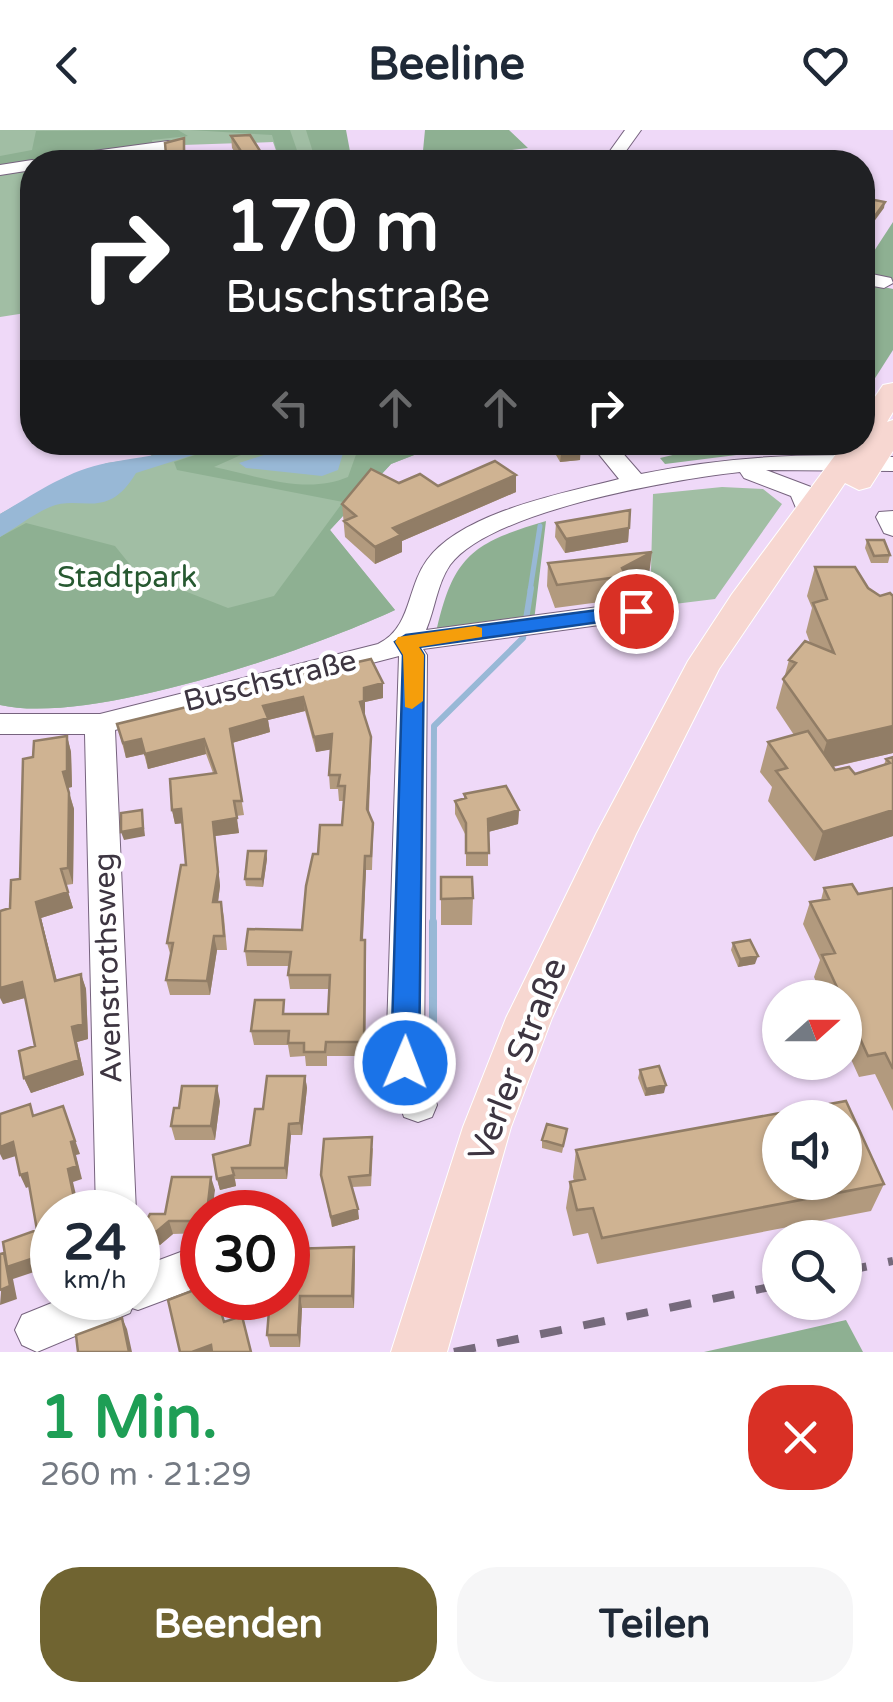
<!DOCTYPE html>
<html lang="de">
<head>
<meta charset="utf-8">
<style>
  body { margin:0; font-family:"Varela Round",sans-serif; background:#f6f6f7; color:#1f2937; height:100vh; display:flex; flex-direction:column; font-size:38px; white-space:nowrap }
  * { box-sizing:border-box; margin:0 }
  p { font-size:32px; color:#747a83 }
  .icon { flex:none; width:55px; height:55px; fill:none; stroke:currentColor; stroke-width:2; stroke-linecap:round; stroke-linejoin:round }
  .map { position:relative; height:1222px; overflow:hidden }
  .side { display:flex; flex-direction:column; background:#fff; flex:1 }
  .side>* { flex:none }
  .top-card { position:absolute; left:20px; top:20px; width:855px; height:305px; border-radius:40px; box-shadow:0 2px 8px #0004; background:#202124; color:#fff; overflow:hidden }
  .needle { width:65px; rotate:69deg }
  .buttons { position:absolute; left:762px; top:850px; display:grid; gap:20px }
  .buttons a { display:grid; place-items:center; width:100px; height:100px; border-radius:50%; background:#fff; box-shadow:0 2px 8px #0004; font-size:50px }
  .speed { position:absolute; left:30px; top:1060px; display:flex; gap:20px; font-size:50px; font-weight:700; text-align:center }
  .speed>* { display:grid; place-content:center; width:130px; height:130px; border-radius:50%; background:#fff; box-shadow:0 2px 8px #0004; line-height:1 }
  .speed small { font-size:25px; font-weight:400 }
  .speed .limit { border:15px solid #d22; background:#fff; color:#111 }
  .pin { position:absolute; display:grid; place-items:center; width:85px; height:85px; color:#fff; margin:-42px; border:5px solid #fff; border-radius:50%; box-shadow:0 2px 10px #0007 }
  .me { position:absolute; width:110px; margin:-55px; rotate:1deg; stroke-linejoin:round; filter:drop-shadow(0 0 8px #0008) }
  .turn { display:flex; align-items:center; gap:35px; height:210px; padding:0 40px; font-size:45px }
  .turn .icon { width:130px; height:130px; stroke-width:2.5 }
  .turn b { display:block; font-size:70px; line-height:85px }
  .lanes { display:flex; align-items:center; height:95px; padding:0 40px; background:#0003; justify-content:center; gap:50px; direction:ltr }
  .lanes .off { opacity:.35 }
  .round { display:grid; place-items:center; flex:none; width:105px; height:105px; border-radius:40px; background:#f6f6f7 }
  .summary { display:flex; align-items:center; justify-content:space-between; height:170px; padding:0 40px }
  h1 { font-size:60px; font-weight:700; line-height:75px; color:#1e9e55 }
  .primary-button { display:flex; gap:20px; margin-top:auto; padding:20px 40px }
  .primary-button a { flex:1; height:115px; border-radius:40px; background:#706431; color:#fff; font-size:40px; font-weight:700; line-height:115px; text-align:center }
  .primary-button a+a { background:#f6f6f7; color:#1f2937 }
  header { display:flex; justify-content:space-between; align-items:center; height:130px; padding:0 40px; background:#fff; font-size:45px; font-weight:700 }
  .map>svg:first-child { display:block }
</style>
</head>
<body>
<header><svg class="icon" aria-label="back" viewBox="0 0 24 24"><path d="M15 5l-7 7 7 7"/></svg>Beeline<svg class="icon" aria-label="heart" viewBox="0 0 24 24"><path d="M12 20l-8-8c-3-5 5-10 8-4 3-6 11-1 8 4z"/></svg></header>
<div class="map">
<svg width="893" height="1222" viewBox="0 0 893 1222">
  <rect width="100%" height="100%" fill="#efd9f8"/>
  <path fill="#a1bea4" d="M0,0H335L340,32H280L273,12L153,16L88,27L90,32H32V182L0,187Z
    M161,313H445L391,334L330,400L395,480C309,520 91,596 0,575V384L66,347L107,333L150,327Z
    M722,357L763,359L782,374L715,469L650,477L653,364Z"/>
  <path fill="#8eb092" d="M178,0L188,6L152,10L153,16L0,39V26L32,20L36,1Z
    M190,0H290L301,32H280L272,5Z
    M306,0H346L352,32H316Z
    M425,0H509L528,18L422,31Z
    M893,92V150L863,143V138Z
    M862,152L893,159V220L863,267Z
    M231,313H268L214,337C258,346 306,365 348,347L358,319L371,313H445L391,334L330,400L395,480C309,520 91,596 0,575V407L26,393L115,416L136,442L228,478L274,466L343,372L177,340L174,332Z
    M723,313V312L830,313L665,334L660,328Z
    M546,391L534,491L436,503C453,427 471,413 546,391Z
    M846,1190L863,1222H704Z"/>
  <path fill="#98b8d6" d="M199,312L231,313L136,343C107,392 80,364 50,377C33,384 16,398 0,407V384C33,365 68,340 107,333C138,327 168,325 199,312Z
    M281,313V312L369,313L344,320L338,340L322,346L246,338L239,333L267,324Z"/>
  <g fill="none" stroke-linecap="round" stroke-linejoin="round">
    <path stroke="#98b8d6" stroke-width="5" d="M530,461L540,396"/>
    <path stroke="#98b8d6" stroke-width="6" d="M433,794L434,596L523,508L531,458"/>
    <path stroke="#98b8d6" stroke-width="8" d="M433,926V792"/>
    <g stroke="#76637e" stroke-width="2">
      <path id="minor" d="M625,0H641L618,32H602Z
        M168,11L174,13V19L82,32H41L49,27Z
        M32,30L39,32H32V40L0,45V35Z
        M862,142L891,148L893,153L884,158L862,154Z
        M589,312H613L641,344C725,327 808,322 893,327V341L766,340L811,357L820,380L808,387L799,385L791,366L744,348L740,342C674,349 490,381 450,435C437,454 435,479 426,500L636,472L668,481L672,487L658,496L636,490L423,519L427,525L424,933L437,975L432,987L418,992L404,987L386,933L399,526L115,600L136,1082H96L85,604H0V584H100L378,514C412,497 406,459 427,430C462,382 564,363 619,349Z
        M893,381V406L884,403L876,387L879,382Z
        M202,1114V1156L138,1180L132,1178L130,1183L37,1222L22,1215L15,1200L22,1185L64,1168H138V1138Z"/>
    </g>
    <g stroke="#fff" stroke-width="2">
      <path id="major" d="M893,253V282L887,292L893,290V321L870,357L859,360L845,353L719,539L636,704L552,888L511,997L447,1222H391L463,997L506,888L596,704L688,531L732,464L845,312H862V286L883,255Z"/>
    </g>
    <use href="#minor" fill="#fff" fill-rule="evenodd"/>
    <use href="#major" fill="#f7d7d1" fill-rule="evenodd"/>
    <path stroke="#766a7c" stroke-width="8" stroke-dasharray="22 22" stroke-linecap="butt" d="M845,1141L893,1131
      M454,1222L780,1155"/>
  </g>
  <path fill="#b29a7e" d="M231,6L267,32H241L232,18Z
    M185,18L186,32H167L166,25Z
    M553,312H580V330L560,332L552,318Z
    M516,345V362L402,411V422L375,434L345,407L342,374L399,353L438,356Z
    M556,393L629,398L628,412L565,423L555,407Z
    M867,410L890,425L888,433H871L865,418Z
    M548,433L649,445L624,457L623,469L555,478L547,456Z
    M815,437L893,623L833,637L835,640L855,644L884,635L886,629L893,627V706L814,731L768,671L772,657L760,642L768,612L794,605L776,578L789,530L810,513L806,502L812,478L807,466Z
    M228,567L383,568L365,572L364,586L371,622L369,683L373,693V707L372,740H366L363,810H365L366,824L365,926H327V936H306L305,926L290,927L288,915H254L251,901L286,884H328L329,859H290L288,845L289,836H247L245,821L302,800L318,724L342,695L344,671H339L338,659H330L329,645L331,619L316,622L305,581L268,590L270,602L232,613L244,685L236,686L239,703L215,706L220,756L218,772H221L224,787L227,820H217L210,865H170L166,850L171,827L167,813L186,735L182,693L175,694L172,680L213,643L206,624L148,639L144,624L126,628L117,594Z
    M67,606L71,622L72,657L68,658L74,679L73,754L66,755L73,778L41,788L57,851L81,844L86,859L88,909L77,912L84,945L31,963L24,948L35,916L25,868L3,874L10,778Z
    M464,664L519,680L518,694L488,702V736H466V706L455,684V671L464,668Z
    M266,721L267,729L263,757L246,756L245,749Z
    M441,747L473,768L472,795H441Z
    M824,758L858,764L893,758V981L875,944L859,947L845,916V868H823L814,847L820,830L803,794L810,772L821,770Z
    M733,813L755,834L738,837L731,820Z
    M640,940L664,963L645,966L638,948Z
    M305,946L307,958L302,1005H291L287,1049H235L236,1056L220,1060L217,1049L250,1015L263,979Z
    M220,971L215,1010H175L171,996L179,978Z
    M567,999L562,1023L542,1018V1010Z
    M373,1018L371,1056L352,1057L359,1089L332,1097L321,1045Z
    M576,1020L884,1054L871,1081L597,1134L588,1103L573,1106L566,1078L570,1052L574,1051L573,1047Z
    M215,1060L202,1082V1103L173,1104L160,1115L147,1110L143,1097L165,1084Z
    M355,1130L354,1178H302L300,1217H270L267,1205L270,1168Z"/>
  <path fill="#917d66" d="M885,72L884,78L862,108V104Z
    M581,315L580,330L560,332L562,317Z
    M516,345V362L402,411V422L375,434V417L393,398Z
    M629,398L628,412L565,423L566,409Z
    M652,422L649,445L624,457L626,446L622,438Z
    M383,553V568L365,572V585L360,586V572L364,558Z
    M303,567L305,581L268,590L270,602L232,613L230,599L263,576Z
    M893,596V623L818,640L827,611Z
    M332,604L334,619L316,622L314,607Z
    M67,606L71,622L72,657L67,658L63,642Z
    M371,607V622L368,694L367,679Z
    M141,609L144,624L126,628L123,613Z
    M204,609L206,624L148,639L145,624Z
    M69,663L74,679L73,754L68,738Z
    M181,679L184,693L175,694L172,680Z
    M142,680L145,706L124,710L121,702Z
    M519,680L518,694L488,702V689Z
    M893,680V706L814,731L823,702Z
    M237,688L239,703L215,706L220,756L216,787L213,772V692Z
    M266,721L267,729L263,757L262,749Z
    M365,726L366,740L362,824L361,810Z
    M61,739L73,778L41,788L61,867L55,851L36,772Z
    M214,806L217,820L210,865L207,851Z
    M365,810L366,824L365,926L364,912Z
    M758,826L755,834L738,837L740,829Z
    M81,844L86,859L88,909L77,912L84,945L31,963L24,948L72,897Z
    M22,852L28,867L3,874L0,868V858Z
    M305,946L307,958L302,1005L300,993Z
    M666,955L664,963L645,966L646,959Z
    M217,956L220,971L215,1010L211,996Z
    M63,976L80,1024L76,1025L82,1049L73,1052L80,1082H77L68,1039Z
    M289,994L291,1005L287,1049L285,1038Z
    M13,1012L19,1025L3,1030L0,1024V1017Z
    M27,1043L33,1055L26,1058L20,1045Z
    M234,1045L236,1056L220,1060L217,1049Z
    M211,1047L215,1060L212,1082H207Z
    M358,1079L359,1089L332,1097L331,1087Z
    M169,1091L173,1104L160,1115L156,1102Z
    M354,1117L355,1130L354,1178L352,1166Z
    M52,1122V1136L13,1149L17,1169L0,1175L4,1123Z
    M300,1166L302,1178L300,1217L298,1205Z
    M122,1188L127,1199L132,1222H129Z
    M211,1215L213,1222H192Z"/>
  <path fill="#cfb392" stroke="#917d66" stroke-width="2.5" fill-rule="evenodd" d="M250,5L267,32H248L231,6Z
    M184,8V24L166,25L165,13Z
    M657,22L668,30L666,32H648Z
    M864,68L885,72L862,104V70Z
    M559,312H580L581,315L562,317Z
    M495,331L516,345L393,398L401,405L375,417L344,391L356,386L342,374L371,339L399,353L420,344L438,356Z
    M630,380L629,398L566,409L556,393Z
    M867,410H884L890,425L874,426Z
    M652,422L622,438L626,446L557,455L548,433Z
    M815,437H855L868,458L880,466L890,463L893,466V596L827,611L783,549L796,533L789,530L805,511L834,523L813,473L827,469Z
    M371,529L383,553L364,558V571L360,572L371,607L367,679L373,693L371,726H365L361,810H365L364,912H326L325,922H304V913H288L289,901H251L255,870H284L283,884H328L330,845H288L291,822L245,821L248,799L302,800L306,756L313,724H318L320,695H342L345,656H338L340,645H329L332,604L314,607L303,567L263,576L268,588L230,599L242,671H234L237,688L213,692L218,742L213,772H221L224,806H214L207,851L166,850L173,813H167L181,735H186L181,679L172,680L170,649L216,643L204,609L145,624L141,609L123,613L117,594L228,567L230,561Z
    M808,601L835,640L849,637L855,644L890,633L886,629L893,627V680L823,702L776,641L787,638L768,612Z
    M67,606V641L63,642L69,663L68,738L61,739L68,762L36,772L55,851L81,844L83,894L72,897L79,930L24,948L19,921L35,916L22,852L0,858V781L10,778L11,750L20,749L23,629L33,627L34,611Z
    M506,656L519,680L488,689L489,723H466V693L455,671L466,668L464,664Z
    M142,680L143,698L121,702V683Z
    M248,721H266L262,749H245Z
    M441,747H472L473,768L441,769Z
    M852,754L858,764L893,758V939L885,923L868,926L845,875V868H842L822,825L835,823L810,772L829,769L824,758Z
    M750,810L758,826L740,829L733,813Z
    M659,936L666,955L646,959L640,940Z
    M267,946H305L300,993L289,994L285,1038H232L234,1045L217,1049L213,1025L250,1015L255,979H263Z
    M182,956H217L211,996H171L174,978H179Z
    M846,971L884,1054L602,1108L593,1078L577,1080L570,1052L585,1049L576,1020ZM780,988H845V1052H780Z
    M30,974L33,986L63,976L75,1011L71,1012L77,1036L68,1039L77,1082H52V1122L7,1137L3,1112L37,1100L27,1043L20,1045L13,1012L0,1017V984Z
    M547,994L567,999L563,1016L542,1010Z
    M372,1007L370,1045L349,1047L358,1079L331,1087L321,1045L324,1009Z
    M172,1047H211L207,1082H202V1091H169L156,1102L143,1097L150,1084H165Z
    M354,1117L352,1166H300L298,1205H267L270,1168H288V1119Z
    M4,1123L10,1156L0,1160V1124Z
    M202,1157V1168H217L224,1192L242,1186L251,1222H212L211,1215L192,1222H180L168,1170Z
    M122,1188L129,1222H78L76,1205Z"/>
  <path fill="#1a73e8" stroke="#114b97" stroke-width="2.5" d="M636,475L643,477V486L419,517L424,525L419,933L415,942L405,946L395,942L391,933L403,525L395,512L406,505Z"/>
  <path fill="#f59e0b" d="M475,496L482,498V507L419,517L424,525L423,571L412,579L405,577L403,525L395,512L398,507Z"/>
  <g text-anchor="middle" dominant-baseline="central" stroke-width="8" stroke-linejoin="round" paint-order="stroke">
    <g font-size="30" fill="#275931" stroke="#fff">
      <text x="127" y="447">Stadtpark</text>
    </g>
    <g font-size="30" fill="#3d3541" stroke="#fff">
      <text transform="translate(270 551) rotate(-14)">Buschstraße</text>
      <text transform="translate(108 838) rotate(-92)">Avenstrothsweg</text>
    </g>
    <g font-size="35" fill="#3d3541" stroke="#fff">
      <text transform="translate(518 930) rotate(-69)">Verler Straße</text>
    </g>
  </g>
</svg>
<div class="buttons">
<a><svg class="needle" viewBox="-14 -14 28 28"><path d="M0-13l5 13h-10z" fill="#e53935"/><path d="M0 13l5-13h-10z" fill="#747a83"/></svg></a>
<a><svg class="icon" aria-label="sound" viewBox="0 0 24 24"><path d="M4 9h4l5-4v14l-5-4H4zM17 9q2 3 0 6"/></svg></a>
<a><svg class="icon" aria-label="search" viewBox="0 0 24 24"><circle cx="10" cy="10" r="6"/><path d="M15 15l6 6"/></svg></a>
</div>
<div class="speed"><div>24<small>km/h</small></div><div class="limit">30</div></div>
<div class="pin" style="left:636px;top:481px;background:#d93025"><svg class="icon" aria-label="arrive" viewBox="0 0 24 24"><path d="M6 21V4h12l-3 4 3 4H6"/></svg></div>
<svg class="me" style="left:405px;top:933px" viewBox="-20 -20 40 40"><circle r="17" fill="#1a73e8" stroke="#fff" stroke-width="3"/><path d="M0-11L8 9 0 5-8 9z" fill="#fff"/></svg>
<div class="top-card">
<div class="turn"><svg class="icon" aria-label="right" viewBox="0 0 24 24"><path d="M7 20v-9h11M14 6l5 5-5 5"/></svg><div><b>170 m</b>Buschstraße</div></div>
<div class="lanes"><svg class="icon off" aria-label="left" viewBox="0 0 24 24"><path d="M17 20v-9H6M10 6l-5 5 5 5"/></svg><svg class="icon off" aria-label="ahead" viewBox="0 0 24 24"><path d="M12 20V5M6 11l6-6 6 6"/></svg><svg class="icon off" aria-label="ahead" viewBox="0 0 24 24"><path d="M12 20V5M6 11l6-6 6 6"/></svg><svg class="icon" aria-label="right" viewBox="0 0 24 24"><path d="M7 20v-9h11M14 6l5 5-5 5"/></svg></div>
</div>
</div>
<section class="side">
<div class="summary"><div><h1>1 Min.</h1><p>260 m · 21:29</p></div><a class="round" style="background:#d93025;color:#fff"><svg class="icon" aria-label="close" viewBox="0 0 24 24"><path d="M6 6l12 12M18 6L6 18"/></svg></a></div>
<div class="primary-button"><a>Beenden</a><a>Teilen</a></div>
</section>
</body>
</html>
